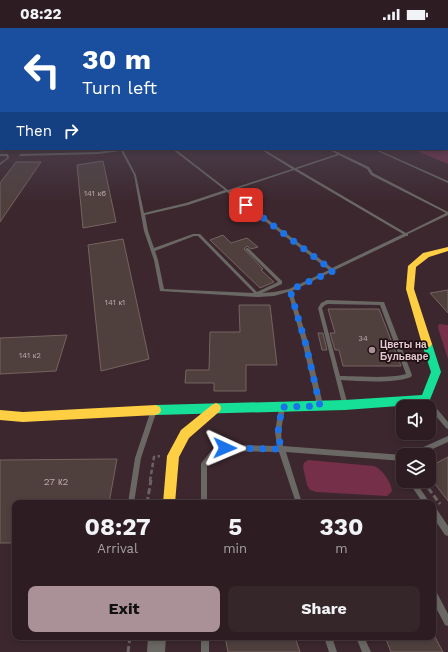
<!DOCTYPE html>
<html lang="en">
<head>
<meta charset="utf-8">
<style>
  body { margin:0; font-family:"Work Sans",sans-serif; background:#35262a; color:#f1f3f6; height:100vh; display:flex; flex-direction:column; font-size:15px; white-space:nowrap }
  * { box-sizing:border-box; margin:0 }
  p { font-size:13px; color:#a7a2a5 }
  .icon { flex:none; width:22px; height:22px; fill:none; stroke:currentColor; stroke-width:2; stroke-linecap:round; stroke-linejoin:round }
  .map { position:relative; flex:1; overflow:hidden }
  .drawer { position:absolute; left:12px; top:472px; width:424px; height:140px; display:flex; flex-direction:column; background:#2d1d22; border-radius:8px; box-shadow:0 2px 6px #0003,0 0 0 1px #483b40 }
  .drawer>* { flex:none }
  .guide { position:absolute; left:0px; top:0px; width:448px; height:122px; box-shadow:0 2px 6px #0003,0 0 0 1px #483b40; background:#1a4fa0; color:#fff; overflow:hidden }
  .controls { position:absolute; left:396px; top:372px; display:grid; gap:8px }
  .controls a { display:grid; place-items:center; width:40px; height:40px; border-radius:8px; background:#2d1d22; box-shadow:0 2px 6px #0003,0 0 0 1px #483b40; font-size:20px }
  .pin { position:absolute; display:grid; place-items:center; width:34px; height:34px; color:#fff; margin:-17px; border-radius:8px; box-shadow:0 2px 6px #0006 }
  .me { position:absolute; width:44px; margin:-22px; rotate:91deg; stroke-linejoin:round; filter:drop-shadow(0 0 3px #0008) }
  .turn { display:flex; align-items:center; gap:14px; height:84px; padding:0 16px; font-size:18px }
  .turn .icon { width:52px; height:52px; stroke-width:2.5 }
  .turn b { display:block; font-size:28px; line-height:34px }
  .then { display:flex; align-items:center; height:38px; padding:0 16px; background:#0003; gap:8px; font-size:15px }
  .eta { display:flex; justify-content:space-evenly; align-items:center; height:68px; text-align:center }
  .eta b { font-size:24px; font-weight:700; line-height:28px }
  .cta { display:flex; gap:8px; margin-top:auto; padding:8px 16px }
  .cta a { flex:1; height:46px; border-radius:8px; background:#a99197; color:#111; font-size:16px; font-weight:700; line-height:46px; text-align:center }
  .cta a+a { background:#35262a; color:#f1f3f6 }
  .status { display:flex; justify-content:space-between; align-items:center; height:28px; padding:0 20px; background:#2d1d22; direction:ltr }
  .status svg { height:11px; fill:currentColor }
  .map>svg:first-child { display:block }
</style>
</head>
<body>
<div class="status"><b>08:22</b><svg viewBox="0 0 49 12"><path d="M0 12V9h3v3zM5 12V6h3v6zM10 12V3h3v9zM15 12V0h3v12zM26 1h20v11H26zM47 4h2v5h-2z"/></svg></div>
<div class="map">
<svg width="448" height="624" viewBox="0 0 448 624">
  <rect width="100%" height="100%" fill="#3c272e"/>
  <path fill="#752f48" d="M447,87H448V136L412,121H447Z
    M439,296L448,297V331L438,300Z
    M308,432L374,438C383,442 391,454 392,463L387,468L316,464L310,462L307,457L303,439L304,435Z"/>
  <path fill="#4f403e" stroke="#746461" d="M103,133L116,194L83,200L77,137Z
    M16,134H41L0,194V155Z
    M223,207L231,215L247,210L258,219L251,221L247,218L244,221L263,241L261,242L274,254L260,260L210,212Z
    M123,211L149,331L101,343L88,217Z
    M448,262V285L430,265Z
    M239,277H270L277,337H246V363H214V355H185L186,342H209L210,304H240Z
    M328,281H379L401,338H343L339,322H335L330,305H335Z
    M318,305H323L327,322H322Z
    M67,307L56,343L0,346V310Z
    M448,429V473L429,448V439Z
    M117,431L109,475H15V515H0V432Z
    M225,609H295L300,624H228Z
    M385,609H435L443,624H391Z"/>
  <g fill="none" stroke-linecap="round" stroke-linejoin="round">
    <path stroke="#6b6363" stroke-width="2.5" stroke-dasharray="4.5 2.5" stroke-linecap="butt" d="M429,429L434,427
      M150,453L154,429L160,428"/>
    <path stroke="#6b6363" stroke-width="3" stroke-dasharray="6 3" stroke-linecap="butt" d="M423,453L440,476
      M147,475L151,452
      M128,624L130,609"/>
    <path fill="#6a6864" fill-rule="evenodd" d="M447,96H448V98H447Z
      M121,121H128L123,122L136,147L144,185L186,175L225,162L172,121H175L228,162L292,141L260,121H263L295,140L337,126L328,121H331L369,139L373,145L448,184V187L408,206V208H406L335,242L334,244H331L292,263L309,317L323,377L322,379L320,380L318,379L317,377L303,317L288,264L274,268L258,269L160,263L154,232L144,203L134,147L121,123L98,126L20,128L19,127L20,126L98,124ZM339,127L367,141L371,147L446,185L406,205L297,141ZM294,142L403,206L332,240L230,163ZM227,164L329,242L289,261L274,264L262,265L282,256V253L248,220H247L245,221L278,254L257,264L200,206H193L154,220L148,203L145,187L188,177ZM194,208H198L254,265L164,261L158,232L155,223Z
      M373,121H376L448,153V155Z
      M0,126H8L9,130L0,137V135L7,130L6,128H0Z
      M327,272L384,274L412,347L411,349C392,356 362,353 341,352L348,377L347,379L345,380L343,379L318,280L321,275ZM328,276L380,277L406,346C388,351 359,348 340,348L322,280L325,277Z
      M426,369L428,370L448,394V401L446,400L424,374L423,372L424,370Z
      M282,377L284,378L285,380C283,393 279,405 283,418L403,427V433L286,424L302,475H296L279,424L225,423L215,427L207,437V475H201V436L202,434L211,423L225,417L277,418L275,404L279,380L280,378Z
      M153,382L155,383L156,385L141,430L134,475H128L135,430L150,385L151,383Z
      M448,408V414L419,427H409L410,425Z
      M408,453H415L430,475H423Z
      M433,479L436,480L448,498V508L445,507L433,489Z
      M433,562L436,563L448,586V598L445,597L433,574Z
      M201,609H209V624H201Z
      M324,609H332L337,624H329Z
      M356,609H364L371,624H362Z"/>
    <path fill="#6a6864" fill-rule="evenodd" d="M148,609H166L165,624H147Z"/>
    <path fill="#16e098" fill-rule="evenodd" d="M427,312L430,313L432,316L441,344L429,374L425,376L345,382L156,387L152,385L151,382L152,379L156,377L345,372L422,367L431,344L422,316L424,313Z"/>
    <path fill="#ffcf43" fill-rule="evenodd" d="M448,219V223L429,229L416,239L414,261L432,316L430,319H424L422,316L406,261L408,238L423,225Z
      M216,375L220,377L221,380L220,383L189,410L179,429L175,475H163L167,428L181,402L212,377Z
      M156,377L160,379L161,382L160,385L156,387L23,394L0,392V382L23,384Z"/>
  </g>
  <linearGradient id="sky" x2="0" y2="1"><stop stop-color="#211519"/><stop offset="0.5" stop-color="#504757"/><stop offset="1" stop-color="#504757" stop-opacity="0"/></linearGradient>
  <rect width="448" height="174" fill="url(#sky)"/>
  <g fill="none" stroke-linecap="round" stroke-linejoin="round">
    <path stroke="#1a73e8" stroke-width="7" stroke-dasharray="0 12.6" d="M225,420L281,421L278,404L282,379L320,378L306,317L290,262L333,243L246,177"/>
  </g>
  <circle fill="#a99197" stroke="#200f14" stroke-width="1.5" cx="372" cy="322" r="4"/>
  <g text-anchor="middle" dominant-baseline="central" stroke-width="3.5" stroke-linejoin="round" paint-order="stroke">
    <g font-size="8" fill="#bea8ac">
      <text x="95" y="165">141 к6</text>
      <text x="115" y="274">141 к1</text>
      <text x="363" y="310">34</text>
      <text x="30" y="327">141 к2</text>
    </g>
    <g font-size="10" font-weight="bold" fill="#e3cad0" stroke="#200f14" text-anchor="start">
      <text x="380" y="316">Цветы на<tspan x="380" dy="12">Бульваре</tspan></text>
    </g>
    <g font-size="10" fill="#bea8ac">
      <text x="56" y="453">27 к2</text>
    </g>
  </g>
</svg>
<div class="controls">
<a><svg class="icon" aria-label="sound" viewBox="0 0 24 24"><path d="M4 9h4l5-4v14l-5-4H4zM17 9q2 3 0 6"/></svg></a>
<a><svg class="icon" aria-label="layers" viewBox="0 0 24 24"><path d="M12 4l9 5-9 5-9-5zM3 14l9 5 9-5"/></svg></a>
</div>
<div class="pin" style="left:246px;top:177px;background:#d93025"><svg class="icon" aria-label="arrive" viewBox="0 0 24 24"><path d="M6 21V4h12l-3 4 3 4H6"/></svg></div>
<svg class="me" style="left:225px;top:420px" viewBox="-20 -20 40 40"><path d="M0-17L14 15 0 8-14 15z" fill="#1a73e8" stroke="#fff" stroke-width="4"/></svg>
<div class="guide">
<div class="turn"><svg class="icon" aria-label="left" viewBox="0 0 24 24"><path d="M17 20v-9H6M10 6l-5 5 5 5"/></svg><div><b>30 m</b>Turn left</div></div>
<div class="then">Then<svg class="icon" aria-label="right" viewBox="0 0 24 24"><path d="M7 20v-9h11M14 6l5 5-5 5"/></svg></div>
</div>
<section class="drawer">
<div class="eta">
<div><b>08:27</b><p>Arrival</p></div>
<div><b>5</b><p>min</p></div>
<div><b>330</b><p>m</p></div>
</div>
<div class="cta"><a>Exit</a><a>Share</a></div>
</section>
</div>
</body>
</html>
